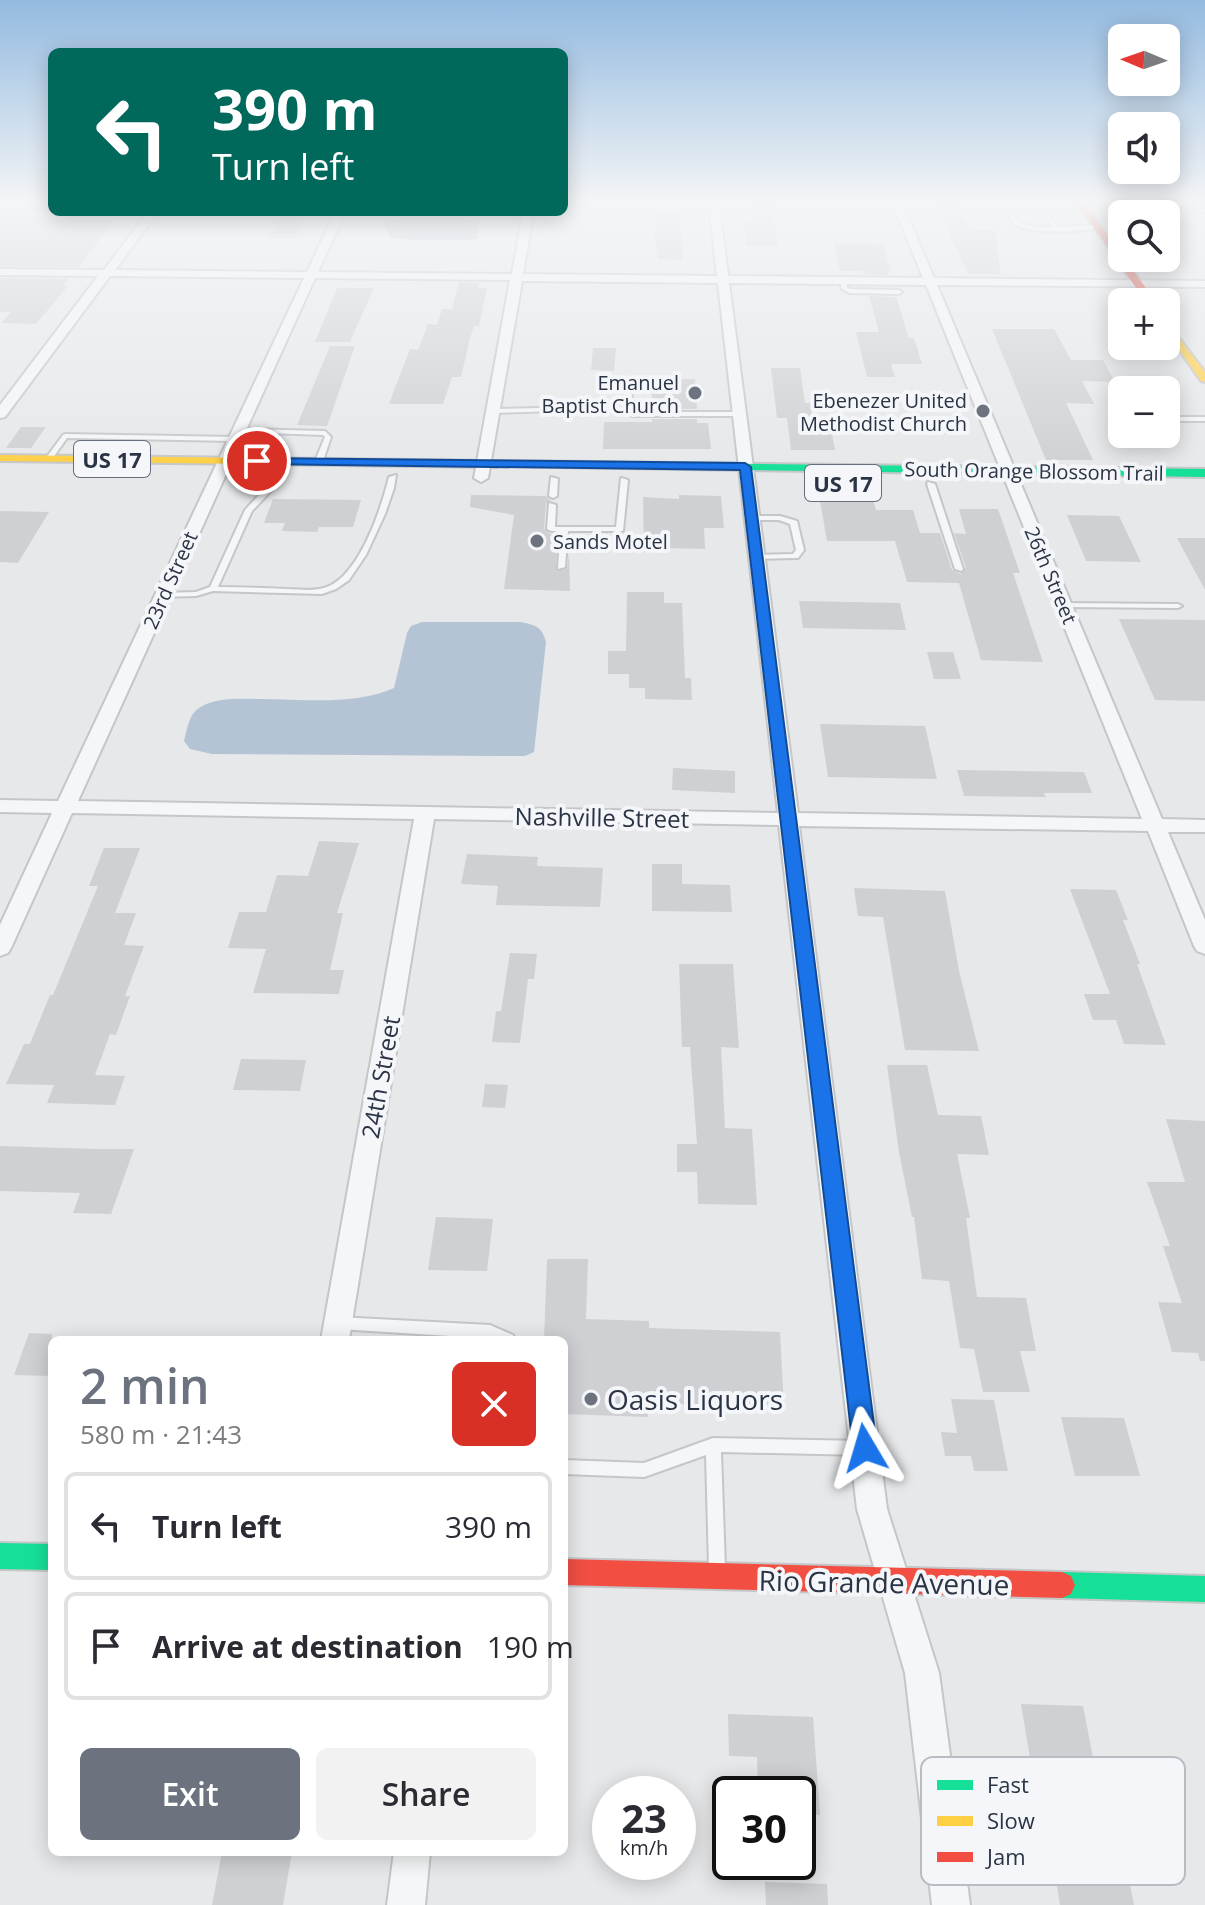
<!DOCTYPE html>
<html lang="en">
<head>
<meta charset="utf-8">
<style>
  body { margin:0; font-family:"Open Sans",sans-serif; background:#f2f2f3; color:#2b2b33; height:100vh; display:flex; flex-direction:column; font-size:30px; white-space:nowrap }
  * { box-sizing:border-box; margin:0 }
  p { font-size:26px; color:#7c7c81 }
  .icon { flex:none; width:44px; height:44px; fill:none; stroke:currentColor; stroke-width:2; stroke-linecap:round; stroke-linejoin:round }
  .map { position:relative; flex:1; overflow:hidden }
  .panel { position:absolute; left:48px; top:1336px; width:520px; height:520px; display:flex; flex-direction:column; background:#fff; border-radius:12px; box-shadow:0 4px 20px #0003 }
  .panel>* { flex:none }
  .banner { position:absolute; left:48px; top:48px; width:520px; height:168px; border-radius:12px; box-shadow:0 4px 20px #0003; background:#00695c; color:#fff; overflow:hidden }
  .needle { width:52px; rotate:272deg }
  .tools { position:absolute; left:1108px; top:24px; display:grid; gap:16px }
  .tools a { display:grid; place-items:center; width:72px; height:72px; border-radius:12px; background:#fff; box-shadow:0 4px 20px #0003; font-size:40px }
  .speed { position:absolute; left:592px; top:1776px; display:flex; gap:16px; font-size:40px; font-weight:700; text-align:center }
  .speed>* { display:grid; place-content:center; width:104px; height:104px; border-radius:50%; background:#fff; box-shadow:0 4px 20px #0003; line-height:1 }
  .speed small { font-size:20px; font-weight:400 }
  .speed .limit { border:4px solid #111; border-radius:12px; background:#fff; color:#111 }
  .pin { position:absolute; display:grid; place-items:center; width:68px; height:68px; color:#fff; margin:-34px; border:4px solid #fff; border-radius:50%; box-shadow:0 2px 8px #0007 }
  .me { position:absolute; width:88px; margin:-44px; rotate:353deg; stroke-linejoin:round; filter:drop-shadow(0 0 6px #0008) }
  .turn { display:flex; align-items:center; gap:28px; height:168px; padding:0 32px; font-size:36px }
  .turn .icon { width:104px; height:104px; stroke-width:2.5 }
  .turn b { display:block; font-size:56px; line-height:68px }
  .round { display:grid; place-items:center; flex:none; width:84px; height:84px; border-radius:12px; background:#f2f2f3 }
  .head { display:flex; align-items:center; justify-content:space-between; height:136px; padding:0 32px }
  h1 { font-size:48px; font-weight:600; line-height:60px; color:#6c737f }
  .primary-button { display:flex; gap:16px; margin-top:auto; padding:16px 32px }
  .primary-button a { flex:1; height:92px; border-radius:12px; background:#6c737f; color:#fff; font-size:32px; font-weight:600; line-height:92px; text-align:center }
  .primary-button a+a { background:#f2f2f3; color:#2b2b33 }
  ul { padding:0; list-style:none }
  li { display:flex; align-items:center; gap:24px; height:108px; margin:0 16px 12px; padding:0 16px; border:4px solid #e1e1e2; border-radius:12px }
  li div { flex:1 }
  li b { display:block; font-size:30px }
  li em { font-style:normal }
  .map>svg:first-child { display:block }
</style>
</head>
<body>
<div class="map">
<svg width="1205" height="1905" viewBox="0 0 1205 1905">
  <rect width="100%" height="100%" fill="#e6e8ea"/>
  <path fill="#b4c4d5" d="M405,217L468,219L477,221L480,224L477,238L471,240H411L390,237L384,225Z
    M422,622H520C535,625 542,626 546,642L534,752L525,756H494L212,754L190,749L184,741C187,730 189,714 199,708C216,697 240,699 260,699C304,699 353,706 394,688L407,633L411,626Z"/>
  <path fill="#ced0d3" d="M751,204H771L778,246H747L744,223H753Z
    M936,204H957L970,230H995L1001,274H968Z
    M284,212H308L295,238H268Z
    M657,213H679L683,260L658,259L654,231H657Z
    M0,216H47L44,220H114L79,267L0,266Z
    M834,243L883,244L891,272L888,271L889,275L863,274L862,271H840Z
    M0,278L69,279L63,286H68L36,324L1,323L11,312H0Z
    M459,282L480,283L478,288H487L479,326H474L470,338L461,377H452L443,404H389L410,349L418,350L428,324L437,325L442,309H452Z
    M337,288H374L350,342H315Z
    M869,296L896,297L909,338H914L922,364H891L895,377H867L856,332H879Z
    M992,329H1054L1071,360H1103L1115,382L1082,381L1094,404L1066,403L1093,460H1046Z
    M330,346H355L327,426L297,425Z
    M593,348H616L614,371L591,370Z
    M771,368H800L805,403H810L813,419H829L835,450H791L787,418H777Z
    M652,379H695L697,409H652Z
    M652,419H697V423H708L711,449H603L604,422H652Z
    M21,427H46L31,448H6Z
    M471,495L546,496L551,501L546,503L544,529L550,534H557L556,571L567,569L569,554L570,591L504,589L514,515L470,507Z
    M679,495L721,496L724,528H704L705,549L666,548V552H644L643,497L679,499Z
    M819,495L872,496L876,510H913L920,533H940L952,570L961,574L966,568L954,533L966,534L959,509H998L1020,573H1013L1043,662L981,660L959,583L907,582L895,541H827Z
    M273,499L361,500L353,527H319L317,532L282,531L285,523H264Z
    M0,511L49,512L18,563L0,562Z
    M1067,515L1119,516L1141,562L1086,561Z
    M1177,538H1205V590Z
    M627,592H664V603H682L685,678H691L692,700L645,699V688H629V674H608V651H626Z
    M799,601L900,603L906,630L803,628Z
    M1119,619L1205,620V701L1155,700Z
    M927,652H953L961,679H934Z
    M820,724L925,726L937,779L828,777Z
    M673,768L735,771V793L672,790Z
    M957,770L1084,772L1092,793H1044L1046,797L964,796Z
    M319,841L359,843L337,913H343L330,970H344L339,994L253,993L266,949L228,948L239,912H266L277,875L308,876Z
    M104,848H140L115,913H136L124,945L144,946L125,996H130L116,1035L110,1034L95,1075L125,1076L115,1105L47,1103L54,1085L6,1084L24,1044H30L50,995H53L98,886H89Z
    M467,854L538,857L537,866L603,868L600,907L496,905L498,886L461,884Z
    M652,864H682V884L730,885L732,912L652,911Z
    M854,888L945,891L959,971L979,1051L905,1050L883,917L858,916Z
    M1070,889L1116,890L1128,920H1123L1140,964H1137L1166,1045L1124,1044L1116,1020H1093L1084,994H1110Z
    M510,953L537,954L534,979H528L520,1043L492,1042L496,1011H501Z
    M679,964H733L739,1048L721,1047L725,1128L752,1129L757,1205L698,1204L697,1172H677V1144H697L690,1047H682Z
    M241,1059L306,1060L300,1091L233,1090Z
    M887,1065H927L938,1115L981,1116L989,1155L957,1154L970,1218H966L977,1297L1026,1298L1036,1351H1020L1030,1392H983L974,1349L960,1348L949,1281L922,1279L914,1217H912L899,1152Z
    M485,1084L508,1085L505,1108L482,1107Z
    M1166,1119L1205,1121V1361H1200L1198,1353L1172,1352L1158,1302L1182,1303L1163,1246H1170L1147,1182H1185Z
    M0,1146L96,1149H134L111,1214L73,1213L80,1193L0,1191Z
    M436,1217L493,1219L487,1271L428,1270Z
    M547,1259H588L586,1319L649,1321V1328L780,1332L784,1407L648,1403V1417L564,1414V1340H544Z
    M29,1333L52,1334V1376L14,1375Z
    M951,1399L994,1400L1008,1471H974L971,1456H945L941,1432L957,1433Z
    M1061,1417L1124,1418L1140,1476H1075Z
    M1021,1704L1083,1706L1109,1839H1121L1134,1905H1060L1045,1813L1039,1812Z
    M728,1714L813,1717L820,1815L798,1814V1794H758L757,1757L729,1756Z
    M222,1852H292L283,1905H212Z
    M765,1882L827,1884L828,1905H766Z"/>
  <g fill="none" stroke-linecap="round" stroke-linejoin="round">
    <g stroke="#c4c6c8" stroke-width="4">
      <path id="lane" d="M1005,207H1043L1057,227L1098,225L1101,227C1084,232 1029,235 1015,224C1010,219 1007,212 1005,207ZM1011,210H1040L1053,227C1033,227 1022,228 1011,210Z
        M1201,209H1205V213L1199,212Z
        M841,279H845L847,287L850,289L899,290L902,292L899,294L849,293L841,288Z
        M629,386L632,388L631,406L634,412H739L742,414L739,416H632L630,415L625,406L626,388Z
        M584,407L586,408V410L493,413L490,411L493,409Z
        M1166,417H1205V421H1166Z
        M239,429L325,431L331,437L323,461L319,463L315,461L325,437L323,435L237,432L236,431Z
        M65,434L235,437L238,439L235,441L67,438L52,459H48L46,458L63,435Z
        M278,474L285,476L252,511L218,587C241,587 264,588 287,589C298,589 309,591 319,589C357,585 381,509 389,477L396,475L394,488L385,514L366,555L349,580L336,589L322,594L213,591L196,596L160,597V593H163L196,592L210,587L245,510Z
        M551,477L558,479L557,496L553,498L549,496Z
        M621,478L628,480L623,531H568L565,567L558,569L560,531H551L547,529L549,503L556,505L555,527H616Z
        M928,482L935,484L963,569L962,571L955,569L927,484Z
        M748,516H780L797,521L804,550L798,558H795L753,559V555H756L793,554L796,550L790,524L779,520H748Z
        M1060,603L1178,604L1182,606L1178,608L1063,607H1060Z
        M338,1317L490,1325L513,1335L515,1340L338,1329L333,1327L331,1323L333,1319Z
        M713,1438L864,1441L869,1443L871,1448L869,1453L864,1455L721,1452L725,1568L723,1574L717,1576L711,1574L709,1568L706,1455L644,1477L564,1474V1460L644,1463Z"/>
    </g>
    <g stroke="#c4c6c8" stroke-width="4">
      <path id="street" d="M0,204H52V209H0Z
        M709,204H719L728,276L923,278L893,204H903L934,278L1205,281V287L937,285L1162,819L1205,820V832H1168L1205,920V954L1197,951L1194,946L1148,831L799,826L887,1509L939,1673L970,1905H932L905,1673L857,1509L779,825L434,819L349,1340H321L414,819L72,813L11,948L8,953L0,956V925L52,813L0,812V800L58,801L304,278L110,276L5,417L0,418V405L98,276L0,275V269L104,270L148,212H158L115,270L307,272L335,212H345L318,272L512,274L523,212H533L523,274L717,276ZM315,278L510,280L474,478L481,482L488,478L522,281L718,283L778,813L78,801ZM729,283L926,285L1142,819L798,813Z
        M394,1852H430L425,1905H387Z"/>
    </g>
    <g stroke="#c4c6c8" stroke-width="4">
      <path id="fast" d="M497,461L1205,469V477L493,466L491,464Z
        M0,1543L52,1544V1570L0,1569Z
        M1062,1572L1205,1576V1602L1062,1598L1053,1594L1049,1585L1053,1576Z"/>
    </g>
    <g stroke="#c4c6c8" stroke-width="4">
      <path id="slow" d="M1166,321L1205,372V382L1201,381L1166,331Z
        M0,455L497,461L503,464L497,467L0,461Z"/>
    </g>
    <g stroke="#c4c6c8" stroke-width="4">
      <path id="jam" d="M1077,204H1085L1156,302H1146Z
        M564,1559L1062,1572L1071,1576L1075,1585L1071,1594L1062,1598L564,1585Z"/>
    </g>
    <use href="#lane" fill="#f5f6f7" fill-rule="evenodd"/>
    <use href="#street" fill="#f5f6f7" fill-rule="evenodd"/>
    <use href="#fast" fill="#16e098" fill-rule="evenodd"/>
    <use href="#slow" fill="#ffcf43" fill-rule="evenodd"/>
    <use href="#jam" fill="#f24e42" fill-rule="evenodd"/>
  </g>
  <linearGradient id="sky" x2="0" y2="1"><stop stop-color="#93bae0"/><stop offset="0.43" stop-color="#f4f5f6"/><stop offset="1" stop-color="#f4f5f6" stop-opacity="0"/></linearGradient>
  <rect width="1205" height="471" fill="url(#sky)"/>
  <path fill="#1a73e8" stroke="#114b97" stroke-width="2" d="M253,458L745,463L751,467L877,1448L874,1457L865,1460L856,1457L853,1448L740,470L257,464L253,463Z"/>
  <g fill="#6c737f" stroke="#f4f6f9" stroke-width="3">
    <circle cx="695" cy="393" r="8"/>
    <circle cx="983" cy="411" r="8"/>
    <circle cx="537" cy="541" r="8"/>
    <circle cx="591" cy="1399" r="8"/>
  </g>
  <g text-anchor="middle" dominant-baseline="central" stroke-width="8" stroke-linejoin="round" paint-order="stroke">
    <g font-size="20" fill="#2b3445" stroke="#f4f6f9" text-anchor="end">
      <text x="679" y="382">Emanuel<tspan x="679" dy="23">Baptist Church</tspan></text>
      <text x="967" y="400">Ebenezer United<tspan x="967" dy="23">Methodist Church</tspan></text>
      <text x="553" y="541" text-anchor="start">Sands Motel</text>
    </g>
    <g font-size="20" fill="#2b3445" stroke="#f4f6f9">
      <text transform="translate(1034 471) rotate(1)">South Orange Blossom Trail</text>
      <text transform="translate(1051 575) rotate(67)">26th Street</text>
      <text transform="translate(170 580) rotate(-66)">23rd Street</text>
    </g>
    <g fill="#f4f6f9" stroke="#676e7b" stroke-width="2">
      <rect x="74" y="441" width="76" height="36" rx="6"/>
      <rect x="805" y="465" width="76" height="36" rx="6"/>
    </g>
    <g font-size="22" font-weight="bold" fill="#2b3445">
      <text x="112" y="459">US 17</text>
      <text x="843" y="483">US 17</text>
    </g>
    <g font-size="24" fill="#2b3445" stroke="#f4f6f9">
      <text transform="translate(602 817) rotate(1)">Nashville Street</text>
      <text transform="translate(380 1077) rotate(-80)">24th Street</text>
    </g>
    <g font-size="28" fill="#2b3445" stroke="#f4f6f9" text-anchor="start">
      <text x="607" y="1399">Oasis Liquors</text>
    </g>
    <g font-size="28" fill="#2b3445" stroke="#f4f6f9">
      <text transform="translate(884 1582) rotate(1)">Rio Grande Avenue</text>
    </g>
  </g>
  <rect x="921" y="1757" width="264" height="128" rx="12" fill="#f4f6f9" stroke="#b8bcc3" stroke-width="2"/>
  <rect x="937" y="1780" width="36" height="10" fill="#16e098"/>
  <rect x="937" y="1816" width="36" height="10" fill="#ffcf43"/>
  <rect x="937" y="1852" width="36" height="10" fill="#f24e42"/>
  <g font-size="22" fill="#2b3445">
    <text x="987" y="1793">Fast</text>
    <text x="987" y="1829">Slow</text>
    <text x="987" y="1865">Jam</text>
  </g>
</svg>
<div class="tools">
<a><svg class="needle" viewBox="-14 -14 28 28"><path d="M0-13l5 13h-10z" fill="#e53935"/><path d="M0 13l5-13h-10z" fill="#7c7c81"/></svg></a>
<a><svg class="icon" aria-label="sound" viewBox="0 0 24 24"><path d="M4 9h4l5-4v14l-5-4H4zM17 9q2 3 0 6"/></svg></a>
<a><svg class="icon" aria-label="search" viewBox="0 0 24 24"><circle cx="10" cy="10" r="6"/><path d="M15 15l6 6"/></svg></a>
<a>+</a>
<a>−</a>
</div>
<div class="speed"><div>23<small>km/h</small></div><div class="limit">30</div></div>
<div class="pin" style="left:257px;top:461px;background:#d93025"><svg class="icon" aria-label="arrive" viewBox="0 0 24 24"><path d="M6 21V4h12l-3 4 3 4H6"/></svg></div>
<svg class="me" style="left:865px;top:1448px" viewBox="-20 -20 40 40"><path d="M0-17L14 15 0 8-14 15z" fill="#1a73e8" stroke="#fff" stroke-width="4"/></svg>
<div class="banner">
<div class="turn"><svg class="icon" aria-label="left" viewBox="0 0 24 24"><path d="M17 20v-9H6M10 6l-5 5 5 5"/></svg><div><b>390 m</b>Turn left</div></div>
</div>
<section class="panel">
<div class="head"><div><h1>2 min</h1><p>580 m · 21:43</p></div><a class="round" style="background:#d93025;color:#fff"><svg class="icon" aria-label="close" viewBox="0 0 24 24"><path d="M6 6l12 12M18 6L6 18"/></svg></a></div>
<ul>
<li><svg class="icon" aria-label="left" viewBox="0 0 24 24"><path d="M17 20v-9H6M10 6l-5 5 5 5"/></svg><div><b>Turn left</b></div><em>390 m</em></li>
<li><svg class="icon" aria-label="arrive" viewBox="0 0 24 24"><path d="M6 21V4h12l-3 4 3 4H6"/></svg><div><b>Arrive at destination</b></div><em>190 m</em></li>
</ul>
<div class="primary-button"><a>Exit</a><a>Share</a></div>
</section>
</div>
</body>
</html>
